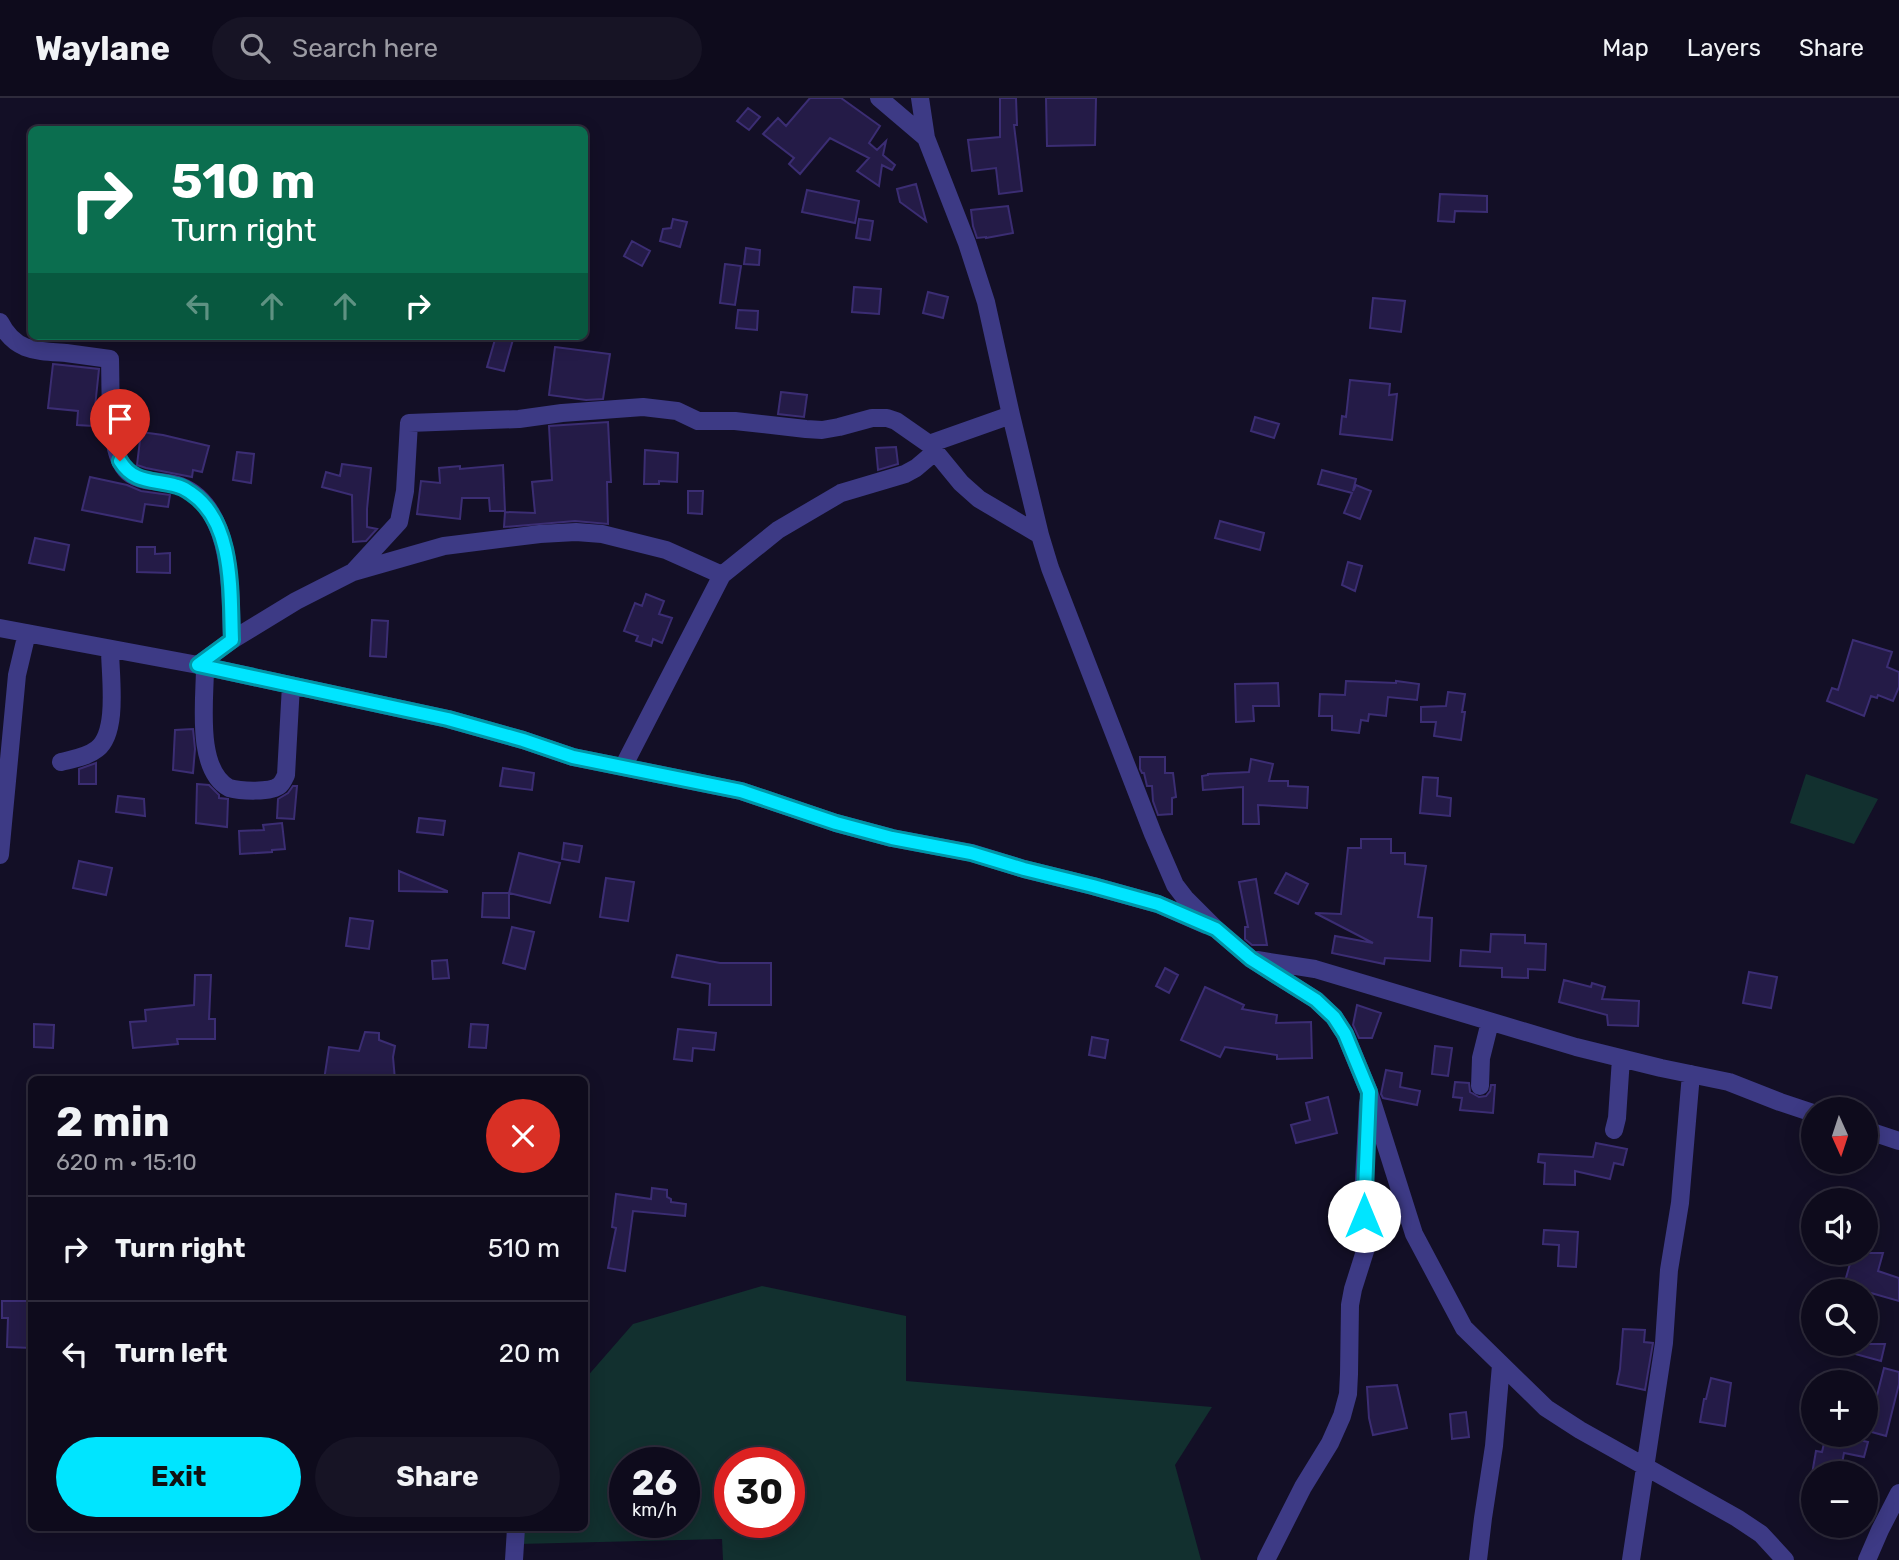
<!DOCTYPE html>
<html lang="en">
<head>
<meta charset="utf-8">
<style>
  body { margin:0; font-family:Rubik,sans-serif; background:#171425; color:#f1f3f6; height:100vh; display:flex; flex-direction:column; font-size:26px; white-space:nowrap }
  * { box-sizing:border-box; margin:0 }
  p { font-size:23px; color:#9b9ba3 }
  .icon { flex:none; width:38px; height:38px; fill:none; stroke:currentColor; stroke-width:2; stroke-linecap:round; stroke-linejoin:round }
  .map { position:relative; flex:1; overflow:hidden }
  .drawer { position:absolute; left:28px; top:978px; width:560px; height:455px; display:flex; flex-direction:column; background:#0e0b1c; border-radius:10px; box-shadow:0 4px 18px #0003,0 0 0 2px #2e2b3b }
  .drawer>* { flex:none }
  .hud { position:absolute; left:28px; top:28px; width:560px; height:214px; border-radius:10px; box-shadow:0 4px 18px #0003,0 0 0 2px #2e2b3b; background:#0b6e4f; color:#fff; overflow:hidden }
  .needle { width:46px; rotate:177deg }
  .controls { position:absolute; left:1801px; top:999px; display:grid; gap:14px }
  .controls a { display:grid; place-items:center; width:77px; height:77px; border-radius:50%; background:#0e0b1c; box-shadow:0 4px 18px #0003,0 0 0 2px #2e2b3b; font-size:35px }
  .speed { position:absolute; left:609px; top:1349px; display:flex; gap:14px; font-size:35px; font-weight:700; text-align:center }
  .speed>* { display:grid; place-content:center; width:91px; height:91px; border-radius:50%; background:#0e0b1c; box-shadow:0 4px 18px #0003,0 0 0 2px #2e2b3b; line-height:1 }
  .speed small { font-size:18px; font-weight:400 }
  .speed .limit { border:10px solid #d22; background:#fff; color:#111 }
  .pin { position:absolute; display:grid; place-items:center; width:60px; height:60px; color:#fff; margin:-72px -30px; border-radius:50% 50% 50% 0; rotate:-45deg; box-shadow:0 0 7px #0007 }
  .pin .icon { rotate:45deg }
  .me { position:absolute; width:77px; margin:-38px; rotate:0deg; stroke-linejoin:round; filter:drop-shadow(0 0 5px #0008) }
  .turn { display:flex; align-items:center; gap:24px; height:147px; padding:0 28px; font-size:32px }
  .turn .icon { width:91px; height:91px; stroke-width:2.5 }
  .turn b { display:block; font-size:49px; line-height:60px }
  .lanes { display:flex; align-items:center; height:66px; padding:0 28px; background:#0003; justify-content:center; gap:35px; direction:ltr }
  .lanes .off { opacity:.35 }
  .round { display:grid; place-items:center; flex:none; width:74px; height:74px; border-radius:37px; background:#171425 }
  .head { display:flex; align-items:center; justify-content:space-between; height:119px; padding:0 28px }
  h1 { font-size:42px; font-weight:700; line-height:52px }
  .primary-button { display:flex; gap:14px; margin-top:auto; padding:14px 28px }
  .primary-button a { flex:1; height:80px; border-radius:42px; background:#00e5ff; color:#111; font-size:28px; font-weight:700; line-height:80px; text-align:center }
  .primary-button a+a { background:#171425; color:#f1f3f6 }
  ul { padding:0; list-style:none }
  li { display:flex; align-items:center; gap:21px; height:105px; padding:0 28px; border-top:2px solid #2e2b3b }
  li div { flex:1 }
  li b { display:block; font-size:26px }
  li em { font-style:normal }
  header { display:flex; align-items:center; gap:42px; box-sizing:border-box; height:98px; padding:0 35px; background:#0e0b1c; border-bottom:2px solid #2e2b3b }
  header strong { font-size:33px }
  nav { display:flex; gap:38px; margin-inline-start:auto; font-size:24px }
  .search { width:490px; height:63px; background:#171425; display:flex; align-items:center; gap:18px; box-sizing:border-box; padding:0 24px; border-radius:38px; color:#9b9ba3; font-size:26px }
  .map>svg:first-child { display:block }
</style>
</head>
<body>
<header>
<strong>Waylane</strong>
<div class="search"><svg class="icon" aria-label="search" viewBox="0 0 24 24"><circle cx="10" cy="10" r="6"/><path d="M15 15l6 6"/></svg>Search here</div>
<nav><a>Map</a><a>Layers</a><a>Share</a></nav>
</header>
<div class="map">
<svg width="1899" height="1462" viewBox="0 0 1899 1462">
  <rect width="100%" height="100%" fill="#130f26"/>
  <path fill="#12302f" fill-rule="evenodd" d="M1806,676L1878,701L1854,746L1790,725Z
    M762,1188L906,1218V1283L1212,1309L1175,1367L1201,1462H723L722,1441L519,1446L520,1430H584L585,1281L633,1226ZM625,1365H684V1424H625ZM730,1365H789V1424H730Z"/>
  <path fill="#241b47" stroke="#3b2d73" stroke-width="2" d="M810,0H841L880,28L869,45L877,52L886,43L883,57L895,67L892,72L882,67L879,88L857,73L869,60L830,40L800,76L789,66L794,60L763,36L778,20L786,28Z
    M1000,0H1016L1017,27H1014L1022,93L999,96L996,70L972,73L968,42L1000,39Z
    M1046,0H1096L1095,47L1047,48Z
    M748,10L760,19L749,32L737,23Z
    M916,86L926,123L900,104L897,91Z
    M807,92L859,103L855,125L802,114Z
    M1440,96L1487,98V114L1455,113L1454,124L1438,123Z
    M1008,108L1013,135L986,140V139L977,140L973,128L971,112Z
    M673,121L687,124L680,149L660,143L663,131L671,130Z
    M859,121L873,123L870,142L856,140Z
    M632,143L650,153L642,168L624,158Z
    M746,150L760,152L759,167L744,166Z
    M725,166L741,168L735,207L720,205Z
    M854,189L881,191L879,216L852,214Z
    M928,194L948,199L943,220L923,215Z
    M1373,200L1405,203L1401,234L1370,230Z
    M738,212L758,213L757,232L736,230Z
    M496,238H514L504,273L487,269Z
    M555,249L610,256L603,301L586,302L549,297Z
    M53,266L99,271L93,328L77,327L78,313L48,310Z
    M1350,282L1390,286L1389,297L1397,296L1392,342L1340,336L1342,318L1346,319Z
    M781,294L807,297L804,319L778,316Z
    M1255,319L1279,326L1274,340L1251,333Z
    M608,324L611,384H607L608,426L575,423L504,429L505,414L535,415L532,384L552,382L549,328Z
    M141,334L163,337L209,348L202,374L193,372L192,379L146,370L137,367Z
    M896,349L898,366L878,372L876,350Z
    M645,352L678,355L677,384L659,383V386H644Z
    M237,354L254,356L251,385L233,382Z
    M342,366L371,370L367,411V429L377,431L366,443L353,444L352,397L322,389L326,374L340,378Z
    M503,367L505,413H490L489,400H462L460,421L417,416L421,383L440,385L439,370L460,368V371Z
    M1322,372L1356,381L1353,393L1356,387L1371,393L1360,421L1344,415L1352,395L1318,386Z
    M90,379L127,387L141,393L170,397L168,409L145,406L142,424L82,412Z
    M688,393H703L702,416L688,415Z
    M1220,423L1264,435L1260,452L1215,440Z
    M35,440L69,447L64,472L29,465Z
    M137,449H155V456L170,455V475L137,474Z
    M1348,464L1362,468L1355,493L1342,487Z
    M646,496L664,503L659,516L672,520L662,545L653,541L651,548L636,543L638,538L624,533L635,505L642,508Z
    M372,522L388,523L386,559L370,558Z
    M1853,542L1892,554L1887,569L1899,574V589L1893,603L1878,597L1877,600L1871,598L1864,618L1827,603L1832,590L1838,592Z
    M1346,583L1396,585V583L1419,586L1417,602L1388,599L1386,618L1369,616L1368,623L1361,622L1359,635L1332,632V618H1319L1320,596L1345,597Z
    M1278,585L1279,608H1253L1254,623L1236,624L1235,586Z
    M1448,594L1465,596L1462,614H1465L1461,642L1434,638L1436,624H1421V609L1446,608Z
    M193,631L195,651L193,675L173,672L175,632Z
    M1140,659H1165V675H1173L1176,699L1172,700V716L1158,717L1153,703L1152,688H1147L1144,675H1142L1140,671Z
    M1251,661L1273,666L1269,683H1288V688L1308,689L1307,710L1258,707L1259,726H1243V689L1203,692L1202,678L1208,677V676L1249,674Z
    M96,665V686H79V671Z
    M503,670L534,675L532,692L500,688Z
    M1423,679L1438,680L1437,698L1451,700L1450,718L1420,715Z
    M197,686L209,687L219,697V700L228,701L227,729L196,725Z
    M293,688H297L294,721L277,720L278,701L288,695Z
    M118,698L144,701L145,718L116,714Z
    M419,720L445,723L443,737L417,734Z
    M282,725L285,751L272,752V754L240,756L239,733L264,732L263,727Z
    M1361,741H1391V755H1405V766L1426,768L1418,819L1432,820L1430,863L1385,860L1384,866L1332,855L1335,838L1373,845L1315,815L1341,816L1348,750H1361Z
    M564,745L582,748L579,764L562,761Z
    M519,755L560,765L550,805L509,795Z
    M79,763L112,770L106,797L73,790Z
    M399,773L447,793V794L399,793Z
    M1286,775L1308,786L1298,806L1275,795Z
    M606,780L634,784L628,823L600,819Z
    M1256,781L1267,847H1252L1245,841V829H1248L1239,784Z
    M483,795H509V820L482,819Z
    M350,820L373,823L369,851L346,848Z
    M512,829L534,834L525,871L503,865Z
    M1491,836L1525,837V845L1546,846L1545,872L1528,871V880L1502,879V870L1460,868L1461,852L1490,854Z
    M677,857L720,865H771V907H709L710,886L672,879Z
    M447,862L449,880L433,881L432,863Z
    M1165,870L1178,877L1169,895L1156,888Z
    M1749,874L1777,879L1771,910L1743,905Z
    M195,877H211L209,921H215V941H177L178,946L133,950L130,924L146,923L145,912L194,907Z
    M1564,882L1591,889L1592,885L1605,889L1602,901L1639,903L1638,928L1608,927L1607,917L1559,904Z
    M1205,889L1244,907L1242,911L1277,917L1276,925L1311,924L1312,960L1277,961V957L1225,949L1220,959L1181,942Z
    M1357,907L1381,915L1372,940H1359L1353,927Z
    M34,926L54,927L53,950L34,949Z
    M471,926L488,927L486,950L469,949Z
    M678,931L716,935L714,952L693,950L692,963L674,961Z
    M365,934L379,935V942L395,948L393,959L395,982H324L329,949L359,953Z
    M1092,939L1108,942L1105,960L1089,957Z
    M1435,948L1452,950L1448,978L1432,976Z
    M1386,972L1402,975L1400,989L1420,993L1417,1007L1383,1000L1381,996Z
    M1455,984L1469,985L1470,994L1479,999L1486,998L1490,993L1491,987H1495L1493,1015L1460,1012L1462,1000L1453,999Z
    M1328,999L1337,1035L1296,1045L1291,1027L1310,1022L1306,1005Z
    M1596,1045L1627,1051L1623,1067L1614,1065L1610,1081L1575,1073V1087L1544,1086L1545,1065L1538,1064L1539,1056L1593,1059Z
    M652,1090L667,1092V1099L671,1101V1104L686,1106L685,1118L633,1113L625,1173L608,1170L616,1130L612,1129L616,1096L651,1101Z
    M1544,1132L1578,1134L1576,1169L1558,1168L1559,1147L1543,1146Z
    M1853,1155H1883L1878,1173L1899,1180V1203L1871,1195L1870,1197L1866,1196V1194H1842Z
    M2,1203H32V1250L7,1249L8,1220H2Z
    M1623,1231L1645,1232L1644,1244L1653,1245L1645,1292L1617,1286L1620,1271Z
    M1838,1246H1885L1881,1263L1837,1251Z
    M1884,1270L1899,1274V1286L1886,1338L1868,1333Z
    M1711,1280L1731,1285L1725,1328L1700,1324L1704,1301H1706Z
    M1397,1287L1407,1330L1373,1337L1369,1320L1367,1289Z
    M1466,1314L1469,1339L1452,1341L1450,1316Z
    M1826,1337H1837L1868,1344L1864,1359L1844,1355L1840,1376H1812L1816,1353L1822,1354Z"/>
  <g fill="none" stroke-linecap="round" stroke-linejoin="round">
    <path stroke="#3d3a85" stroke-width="18" d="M879,0L926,40L967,145L986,204L1011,317L1040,437L1050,470L1153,736L1175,787L1185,800L1216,831L1251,861L1316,902L1334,919L1345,936L1369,994L1414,1136L1464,1230L1546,1310L1580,1332L1737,1420L1761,1436L1785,1462
      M920,0L926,40
      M0,224C15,254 37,253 66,255C81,257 95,259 110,261C111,288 108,351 125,371C138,387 162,381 180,388C234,409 230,495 232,542
      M929,346L1011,317
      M353,474L399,424L405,393L409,325L519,321L562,315L643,309L677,313L698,323H735L806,331L822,332L839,329L872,320H887L896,323L929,346L961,385L979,401L1040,437
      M0,530L198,567L448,621L523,642L573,659L741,693L836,725L892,740L972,755L1024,771L1093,788L1158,806L1206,827
      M198,567L232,542L296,503L353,474L444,448L540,436L576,434L602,436L666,452L722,477
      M205,569C205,602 195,671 229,690C240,693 271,695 280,687C283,684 285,679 286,677L291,587
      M61,664C73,661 87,659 97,651C119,634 110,577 110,551
      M623,669L722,477L778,432L841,395L905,376L916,370L936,353
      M0,757L17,577L27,535
      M1257,862L1315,871L1576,949L1661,970L1729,984L1780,1004L1813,1015
      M1480,988L1481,960L1490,924
      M1614,1032L1617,1020L1621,960
      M1866,1032L1899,1043
      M514,1462L516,1430
      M1266,1462L1303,1389L1330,1345L1342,1318L1348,1296L1349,1276L1350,1207L1353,1191L1366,1150L1363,1101L1368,1005
      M1478,1462L1483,1420L1494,1348L1501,1267
      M1631,1462L1664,1245L1669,1172L1680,1105L1691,976
      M1867,1462L1880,1432L1899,1395"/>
  </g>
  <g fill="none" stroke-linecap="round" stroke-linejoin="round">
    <g stroke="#0095a6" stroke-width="18">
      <path id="route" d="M120,363C134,386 154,381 177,388C183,389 186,392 191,395C235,425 230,495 232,542L198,567L448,621L523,642L573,659L741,693L836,725L892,740L971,755L1024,771L1093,788L1158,806L1216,831L1251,861L1316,902L1334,919L1345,936L1369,994L1364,1118"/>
    </g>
    <use href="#route" stroke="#00e5ff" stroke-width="12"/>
  </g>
</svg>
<div class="controls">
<a><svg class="needle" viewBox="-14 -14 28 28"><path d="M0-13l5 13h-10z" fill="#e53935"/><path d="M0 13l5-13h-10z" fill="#9b9ba3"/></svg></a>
<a><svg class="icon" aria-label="sound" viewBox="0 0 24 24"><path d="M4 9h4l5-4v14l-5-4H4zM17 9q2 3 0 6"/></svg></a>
<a><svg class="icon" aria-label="search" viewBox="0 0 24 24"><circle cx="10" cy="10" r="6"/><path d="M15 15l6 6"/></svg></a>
<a>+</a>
<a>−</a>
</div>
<div class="speed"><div>26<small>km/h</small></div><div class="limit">30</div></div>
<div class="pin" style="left:120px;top:363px;background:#d93025"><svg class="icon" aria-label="arrive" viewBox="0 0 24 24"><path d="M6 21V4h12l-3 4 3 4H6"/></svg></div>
<svg class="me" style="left:1364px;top:1118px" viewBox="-20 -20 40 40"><circle r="19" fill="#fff"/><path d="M0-13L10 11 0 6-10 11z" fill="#00e5ff"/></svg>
<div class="hud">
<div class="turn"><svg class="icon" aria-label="right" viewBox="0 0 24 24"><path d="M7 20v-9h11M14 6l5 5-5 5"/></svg><div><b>510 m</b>Turn right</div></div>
<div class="lanes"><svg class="icon off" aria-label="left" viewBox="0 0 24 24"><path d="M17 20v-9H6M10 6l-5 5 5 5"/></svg><svg class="icon off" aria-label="ahead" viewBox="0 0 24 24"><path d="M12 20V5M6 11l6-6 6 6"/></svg><svg class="icon off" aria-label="ahead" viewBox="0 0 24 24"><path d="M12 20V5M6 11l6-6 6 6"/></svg><svg class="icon" aria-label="right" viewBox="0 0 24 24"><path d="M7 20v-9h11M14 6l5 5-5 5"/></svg></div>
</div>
<section class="drawer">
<div class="head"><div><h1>2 min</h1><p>620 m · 15:10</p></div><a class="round" style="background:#d93025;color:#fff"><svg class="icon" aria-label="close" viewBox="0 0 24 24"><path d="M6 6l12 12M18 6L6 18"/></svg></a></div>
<ul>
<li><svg class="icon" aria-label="right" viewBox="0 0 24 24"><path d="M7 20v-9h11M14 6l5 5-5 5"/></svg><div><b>Turn right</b></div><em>510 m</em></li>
<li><svg class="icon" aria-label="left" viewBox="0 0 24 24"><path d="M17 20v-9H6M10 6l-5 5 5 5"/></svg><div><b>Turn left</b></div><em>20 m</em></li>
</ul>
<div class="primary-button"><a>Exit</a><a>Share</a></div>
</section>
</div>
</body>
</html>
